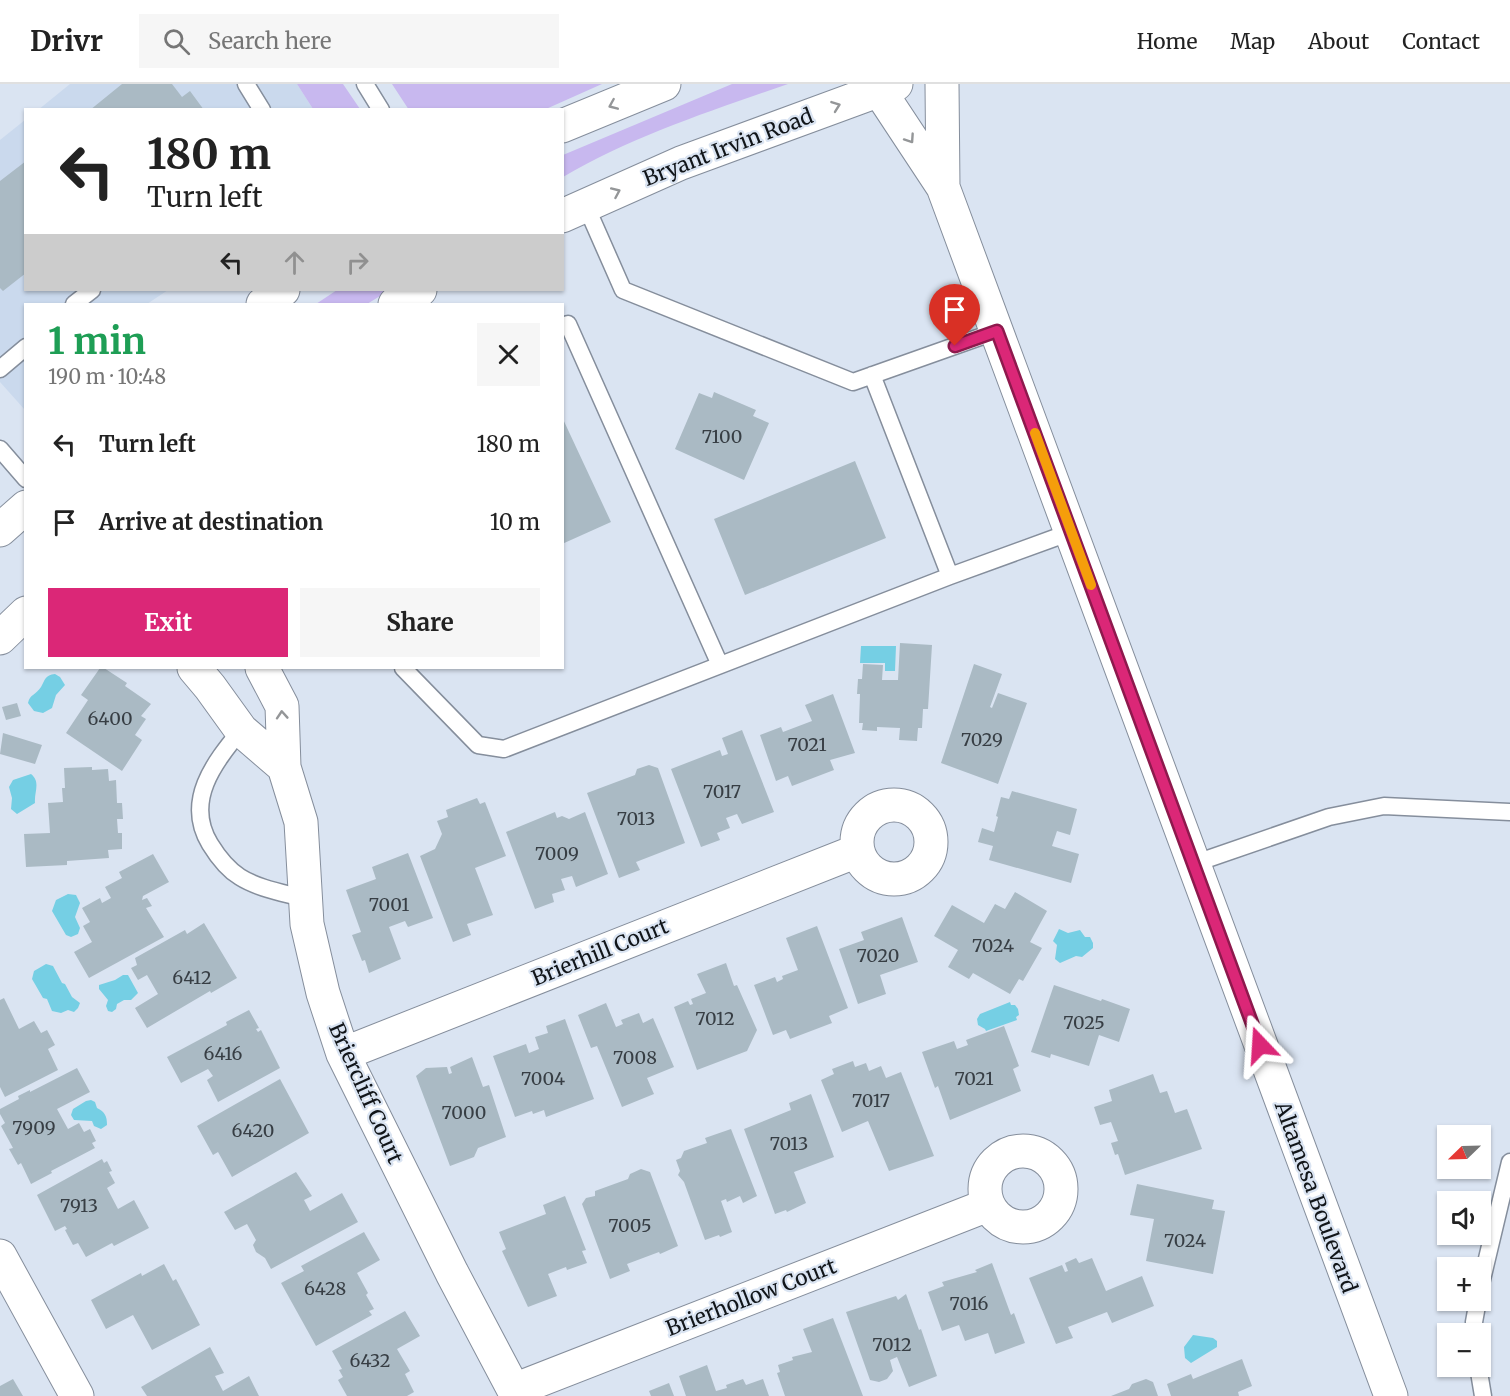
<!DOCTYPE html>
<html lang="en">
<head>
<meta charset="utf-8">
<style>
  body { margin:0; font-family:Merriweather,serif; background:#f6f6f6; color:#222; height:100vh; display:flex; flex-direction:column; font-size:22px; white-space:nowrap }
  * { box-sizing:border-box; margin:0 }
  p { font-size:20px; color:#767676 }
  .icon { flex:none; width:33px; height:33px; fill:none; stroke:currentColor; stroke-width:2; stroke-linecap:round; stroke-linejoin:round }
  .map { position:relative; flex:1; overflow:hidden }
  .details { position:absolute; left:24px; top:219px; width:540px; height:366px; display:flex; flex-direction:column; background:#fff; border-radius:0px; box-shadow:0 2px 4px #0004 }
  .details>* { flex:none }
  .guide { position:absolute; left:24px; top:24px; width:540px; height:183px; border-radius:0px; box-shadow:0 2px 4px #0004; background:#fff; color:#222; overflow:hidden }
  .needle { width:39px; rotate:247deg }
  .buttons { position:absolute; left:1437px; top:1041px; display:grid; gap:12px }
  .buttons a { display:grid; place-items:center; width:54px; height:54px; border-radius:0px; background:#fff; box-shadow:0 2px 4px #0004; font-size:30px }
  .pin { position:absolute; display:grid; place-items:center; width:51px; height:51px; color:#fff; margin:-62px -26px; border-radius:50% 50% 50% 0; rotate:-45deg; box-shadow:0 0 6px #0007 }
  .pin .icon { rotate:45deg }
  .me { position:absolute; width:66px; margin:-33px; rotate:340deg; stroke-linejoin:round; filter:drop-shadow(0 0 4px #0008) }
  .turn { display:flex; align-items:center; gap:21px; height:126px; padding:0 24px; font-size:27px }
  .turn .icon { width:78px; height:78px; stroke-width:2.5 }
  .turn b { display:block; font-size:42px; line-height:51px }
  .lanes { display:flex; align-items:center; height:57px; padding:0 24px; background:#0003; justify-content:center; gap:30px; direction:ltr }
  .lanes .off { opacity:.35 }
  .round { display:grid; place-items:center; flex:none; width:63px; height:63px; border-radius:0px; background:#f6f6f6 }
  .summary { display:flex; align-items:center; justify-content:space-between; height:102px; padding:0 24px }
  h1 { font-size:36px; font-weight:700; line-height:45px; color:#1e9e55 }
  .cta { display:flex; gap:12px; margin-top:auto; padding:12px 24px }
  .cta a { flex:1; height:69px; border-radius:0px; background:#db2777; color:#fff; font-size:24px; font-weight:700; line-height:69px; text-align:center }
  .cta a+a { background:#f6f6f6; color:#222 }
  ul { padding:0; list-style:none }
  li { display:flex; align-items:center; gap:18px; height:78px; padding:0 24px }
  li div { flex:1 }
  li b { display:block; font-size:22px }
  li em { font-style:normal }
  header { display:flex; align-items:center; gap:36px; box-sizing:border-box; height:84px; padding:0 30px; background:#fff; border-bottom:2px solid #e0e0e0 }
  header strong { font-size:28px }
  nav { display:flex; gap:33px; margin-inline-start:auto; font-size:21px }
  .search { width:420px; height:54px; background:#f6f6f6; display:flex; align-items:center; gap:15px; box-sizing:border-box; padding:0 21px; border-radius:0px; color:#767676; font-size:22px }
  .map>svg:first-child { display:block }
</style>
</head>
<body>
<header>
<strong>Drivr</strong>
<div class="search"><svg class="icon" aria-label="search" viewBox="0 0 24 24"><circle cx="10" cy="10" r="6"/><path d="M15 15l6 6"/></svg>Search here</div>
<nav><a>Home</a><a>Map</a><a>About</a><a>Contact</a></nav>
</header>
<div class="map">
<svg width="1510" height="1312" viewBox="0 0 1510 1312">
  <rect width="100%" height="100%" fill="#dae4f2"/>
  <path fill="#cad9ed" d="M70,0H297L313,25L38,26Z
    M25,36L26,206H168L147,220H26L25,326L0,298V56Z"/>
  <path fill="#c8b8ef" d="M297,0H343L360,25H313Z
    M392,0H602L546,25L409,26Z
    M732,0H788C711,27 633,52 563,93V71Z
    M337,206H390L367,220H316Z"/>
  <path fill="#75cfe4" d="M861,562H896L895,587H885V579H860Z
    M55,590L60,593L65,601L56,611L52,624L43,629L34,627L28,619C30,610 36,611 41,603C45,596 45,591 55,590Z
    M31,690C41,698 34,708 35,719L17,730L11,725L12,714L9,703L13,696Z
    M68,810L76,811L80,819L75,833L80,844L78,850L71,853L66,851L52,827L56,816Z
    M1059,845L1068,849L1080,846L1085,853H1090L1093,859V864L1082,873L1076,872L1060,879L1055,875L1057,861L1053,857Z
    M46,880L53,882L62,899L65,900L72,913L80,919L78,924L74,928L68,926L61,929L52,927L47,915L43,914L32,895L34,887Z
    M123,891H128L138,909L131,916H124L117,920L116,925L112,928L108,927L106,922L108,916L99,905V901L115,896Z
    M1010,918L1011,921H1015L1018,925L1019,931L1016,933L1017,936L986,947L985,945L978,941L977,935L980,930Z
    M91,1016L95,1018L97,1024C105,1028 107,1032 107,1041L101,1045L94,1042L92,1037L74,1036L71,1031L73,1025L86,1017Z
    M1193,1251L1213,1254L1217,1257V1263L1191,1279L1185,1274L1184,1263Z"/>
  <path fill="#aabac4" d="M122,0H172L182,13L190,7L204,26H90Z
    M26,77V189L3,207L0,204V97Z
    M714,308L756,326L753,332L769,339L744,396L675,365L699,309L712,314Z
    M562,333L611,438L562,460Z
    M855,377L886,454L745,511L714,435Z
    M900,559L932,561L928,625H923L922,644H918L917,657L899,656L900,644L877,643V647L862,646L863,639H859L860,610H857L858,595H862L863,580L883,581L882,596H898Z
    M974,580L1002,590L990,623L992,624L998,609L1027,619L998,700L941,679Z
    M100,584H104L127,599L125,602L151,620L141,632L146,635L135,651L142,656L122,687L66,649L88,616L81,611Z
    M833,610L855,669L830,676L834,686L792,702L788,692L776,697L760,651L781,643L783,648L812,637L805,621Z
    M17,619L21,632L6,636L2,623Z
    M742,646L774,728L742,740L737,730L726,734L730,744L717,749L720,756L701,763L671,685L720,666L722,672L728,670L722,654Z
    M3,649L42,661L35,680L0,670Z
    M649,681L658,684L685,759L636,778L640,786L619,794L587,709L635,691L637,685Z
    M92,683V686L108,685L109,697L116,696L117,719H122L123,735H117L118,749H122V765L108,766L109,774L67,777V781L26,783L24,750L50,749L48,719L63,718L62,704H65L64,684Z
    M1012,707L1077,725L1070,751L1057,747L1052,762L1079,770L1071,799L989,776L993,762L978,758L982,744L994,748L998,733L996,732L1001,713L1009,715Z
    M477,714L480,720L485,718L506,772L475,784L493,831L467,840L471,851L453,858L420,772L435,765L442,750L437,737L448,733L446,726Z
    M555,728L557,734L562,732L569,735L585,728L608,790L576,803L572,792L561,795L565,806L552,810L554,818L535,825L506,748Z
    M408,769L433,834L408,843L405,837L389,843L401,875L369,889L365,876L362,877L352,851L361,848L346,806L376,795L372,783Z
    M153,770L169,798L143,812L142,816L147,814L152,822L146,824L164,853L89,894L74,868L92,858L83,842L90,838L82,824L100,814L102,819L111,814L105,803L122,794L119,788Z
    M1015,808L1047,827L1030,858L1042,864L1023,897L1019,895L1010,910L973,889L969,895L948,883L958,866L934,852L952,821L984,839L995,820L1005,825Z
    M902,833L918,878L880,891L886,910L858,920L839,865L864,856L861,848Z
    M204,839L237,894L211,909L210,907L147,944L135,924L158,910L147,891L138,896L131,884L137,881L135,874L185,846L187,850Z
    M817,842L848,924L829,932L832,939L790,955L786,946L773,951L754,901L775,893L777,898L783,895L782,892L798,886L786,854Z
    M726,879L734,902L737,901L757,946L747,967L697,986L674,923L688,917L690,921L693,920L691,915L706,909L697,890Z
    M1054,901L1101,917L1102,915L1130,925L1119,958L1099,951L1089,982L1051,970L1050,974L1031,968Z
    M4,914L19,945L34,937L41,949L47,946L55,961L48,965L58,986L5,1013L0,1003V916Z
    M606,919L616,943L623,940L621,936L639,929L643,939L653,934L674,983L647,994L654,1010L622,1023L597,962L591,964L578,931Z
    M249,926L259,944L256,945L258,948L261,946L280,984L218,1018L207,996L213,992L208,985L181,999L167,973L227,941L226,938Z
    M565,935L594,1015L546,1033L544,1026L533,1030L532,1027L515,1033L493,972L526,960L529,969L539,965L535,953L548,949L546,942Z
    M1004,942L1019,982L1013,985L1021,1007L950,1036L938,1002L935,1004L922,968L954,957L957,965L968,961L966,956Z
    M472,973L483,1003L489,1001L506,1053L478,1064L474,1073L450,1082L416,992L426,984L447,983L449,990L452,989L450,983Z
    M853,977L855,983L866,979L869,987L881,982L886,994L901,988L934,1072L889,1087L868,1037L842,1048L821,996L834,990L832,985Z
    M77,984L90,1008L57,1025L68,1045L79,1039L84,1048L90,1045L96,1057L92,1059L95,1064L51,1087L52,1089L31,1100L21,1079L18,1081L9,1065L13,1064L1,1042L5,1039L0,1030V1025L19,1015L18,1012L30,1006V1008Z
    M1153,990L1160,1009L1167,1007L1175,1029L1187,1025L1202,1065L1125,1091L1118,1070L1115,1071L1111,1059L1118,1057L1111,1038L1100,1041L1094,1023L1112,1017L1109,1006Z
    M280,995L309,1049L232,1093L218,1068L213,1071L197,1042Z
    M811,1010L834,1073L794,1088L806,1119L787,1128L786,1126L775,1130L744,1045L791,1026L789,1019Z
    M731,1045L757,1112L743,1119L740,1112L727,1118L726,1115L721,1117L732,1148L720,1153L719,1151L705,1156L684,1098L678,1091L680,1087L676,1076L681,1074L684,1067L707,1059L705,1054Z
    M102,1075L104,1079L107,1077L112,1087L109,1088L115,1099L107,1104L118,1125L134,1116L149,1144L114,1162L112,1159L86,1173L78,1159L73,1161L65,1146L67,1145L65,1142L55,1147L37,1111Z
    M641,1085L650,1088L678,1162L660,1170L659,1168L627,1180L630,1187L610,1195L582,1120L586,1114L595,1112V1107L628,1095L630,1090Z
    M296,1088L312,1112L304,1116L310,1127L342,1109L358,1138L271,1185L265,1174L256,1168L253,1161L256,1156L247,1140L235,1146L224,1128Z
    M1137,1100L1214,1116L1212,1125L1225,1127L1213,1190L1146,1177L1154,1135L1130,1131Z
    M565,1112L586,1166L582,1167L587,1179L567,1186L566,1183L548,1190L557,1212L528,1223L502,1167L506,1165L499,1148L546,1130L543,1121Z
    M364,1148L380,1176L357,1189L368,1209L366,1211L374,1225L369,1227L372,1231L316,1262L281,1199L304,1187L301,1182Z
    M1076,1174L1079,1179L1092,1174L1106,1207L1142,1192L1154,1222L1112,1239L1107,1228L1068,1243L1073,1254L1056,1260L1029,1194L1062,1181L1065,1188L1068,1187L1065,1179Z
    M992,1179L1011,1231L1014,1229L1025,1259L995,1270L988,1249L965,1257L959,1241L942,1247L928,1208L944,1202L942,1198L977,1188L975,1186Z
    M164,1180L173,1197L176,1195L200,1241L152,1266L133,1231L106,1245L91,1216L141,1189L142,1192Z
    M906,1210L919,1246L921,1245L937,1292L909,1303L897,1273L890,1276L893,1287L887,1295L879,1298L870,1296L846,1228L896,1212L898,1216Z
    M405,1227L420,1252L397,1265L410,1287L405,1290L414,1308L407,1312H347L338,1296L343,1293L339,1286L342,1285L332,1267Z
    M833,1234L863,1312H785L777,1289L780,1288L778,1281L793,1276L792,1273L812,1268L803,1245Z
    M210,1263L224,1289L215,1292L223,1307L249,1292L259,1312H147L141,1303Z
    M1242,1275L1252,1302L1238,1308L1239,1312H1171L1167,1300L1191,1290L1193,1295Z
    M707,1281L716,1307L727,1304L726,1301L743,1295L746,1301L763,1295L769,1312H686L679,1292Z
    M13,1295L23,1312H0V1302Z
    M1146,1295L1153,1298L1158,1312H1111L1129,1305L1132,1300Z
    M669,1299L674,1312H651L649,1307Z"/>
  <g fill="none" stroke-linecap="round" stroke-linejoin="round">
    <g stroke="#858e9c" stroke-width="19">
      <path id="lane" d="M246,0L262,26
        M365,0L381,26
        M586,122L623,206L853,298L997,247
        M74,220L92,206
        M562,242L568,240L720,581
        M0,285L26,263
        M872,291L950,492
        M0,365L26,395
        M403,584L478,661L504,665L950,492L1071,448
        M241,646C214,679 184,717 210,760C218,773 227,785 240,793C259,805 285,809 306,815
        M1193,780L1329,733L1384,722L1510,728
        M1480,1204L1510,1078
        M1475,1250L1474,1238L1478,1216
        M1478,1282L1483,1312"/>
    </g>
    <g stroke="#858e9c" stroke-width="35">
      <path id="street" d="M194,584L210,603L241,646L284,683
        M262,584L282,622L284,683L301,738L307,840L323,909L343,970L452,1189L517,1312
        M857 758a37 37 0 1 1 74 0a37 37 0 1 1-74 0Z
        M343,970L857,767
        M985 1105a38 38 0 1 1 76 0a38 38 0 1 1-76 0Z
        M0,1172L77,1312
        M514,1306L988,1121"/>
    </g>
    <g stroke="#858e9c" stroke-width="35">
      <path id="secondary" d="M875,0L943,103L1391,1312
        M942,0L943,103
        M562,42L664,0
        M562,132L681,79L896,0
        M263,220L283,206
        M395,220L420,206
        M0,446L26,423
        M0,554L26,529"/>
    </g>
    <use href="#lane" stroke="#fff" stroke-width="16"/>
    <use href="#street" stroke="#fff" stroke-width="33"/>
    <use href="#secondary" stroke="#fff" stroke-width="33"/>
  </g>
  <defs><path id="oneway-chevron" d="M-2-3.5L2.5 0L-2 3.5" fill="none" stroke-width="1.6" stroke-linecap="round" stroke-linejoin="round" transform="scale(1.5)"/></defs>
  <g stroke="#949698">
    <use href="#oneway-chevron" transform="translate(613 21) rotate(157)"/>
    <use href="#oneway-chevron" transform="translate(836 22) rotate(-20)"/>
    <use href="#oneway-chevron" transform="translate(910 55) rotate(56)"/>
    <use href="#oneway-chevron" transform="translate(616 108) rotate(-24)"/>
    <use href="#oneway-chevron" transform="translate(282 631) rotate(-94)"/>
  </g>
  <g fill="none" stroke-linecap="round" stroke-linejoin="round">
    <g stroke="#8e194d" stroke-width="15">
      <path id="route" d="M955,262L997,247L1260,961"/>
    </g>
    <use href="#route" stroke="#db2777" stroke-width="10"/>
    <path stroke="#f59e0b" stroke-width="10" d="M1035,349L1091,501"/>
  </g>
  <g text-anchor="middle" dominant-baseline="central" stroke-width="4.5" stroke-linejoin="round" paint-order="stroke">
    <g font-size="18" fill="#373e44">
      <text x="722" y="352">7100</text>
      <text x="110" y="634">6400</text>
      <text x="982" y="655">7029</text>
      <text x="807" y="660">7021</text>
      <text x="722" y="707">7017</text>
      <text x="636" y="734">7013</text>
      <text x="557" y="769">7009</text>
      <text x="389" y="820">7001</text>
      <text x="993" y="861">7024</text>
      <text x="878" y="871">7020</text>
      <text x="192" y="893">6412</text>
      <text x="715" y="934">7012</text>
      <text x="1084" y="938">7025</text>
      <text x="223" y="969">6416</text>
      <text x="635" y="973">7008</text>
      <text x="543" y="994">7004</text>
      <text x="974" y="994">7021</text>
      <text x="871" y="1016">7017</text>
      <text x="464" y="1028">7000</text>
      <text x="34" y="1043">7909</text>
      <text x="253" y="1046">6420</text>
      <text x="789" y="1059">7013</text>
      <text x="79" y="1121">7913</text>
      <text x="630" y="1141">7005</text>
      <text x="1185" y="1156">7024</text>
      <text x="325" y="1204">6428</text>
      <text x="969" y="1219">7016</text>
      <text x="892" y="1260">7012</text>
      <text x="370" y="1276">6432</text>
    </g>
    <g font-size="21" fill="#111519" stroke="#dae4f2">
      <text transform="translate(728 63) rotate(-21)">Bryant Irvin Road</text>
      <text transform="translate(600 868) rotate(-22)">Brierhill Court</text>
      <text transform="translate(366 1009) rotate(66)">Briercliff Court</text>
      <text transform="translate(1316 1113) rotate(70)">Altamesa Boulevard</text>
      <text transform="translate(751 1213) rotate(-21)">Brierhollow Court</text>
    </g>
  </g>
</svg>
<div class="buttons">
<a><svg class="needle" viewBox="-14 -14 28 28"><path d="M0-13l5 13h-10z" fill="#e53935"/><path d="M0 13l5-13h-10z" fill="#767676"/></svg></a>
<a><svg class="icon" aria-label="sound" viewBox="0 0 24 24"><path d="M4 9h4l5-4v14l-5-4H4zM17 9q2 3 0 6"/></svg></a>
<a>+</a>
<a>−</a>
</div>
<div class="pin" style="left:955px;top:262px;background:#d93025"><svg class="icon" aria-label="arrive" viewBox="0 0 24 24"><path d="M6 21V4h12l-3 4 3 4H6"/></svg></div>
<svg class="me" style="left:1260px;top:961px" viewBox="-20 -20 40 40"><path d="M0-17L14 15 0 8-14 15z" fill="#db2777" stroke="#fff" stroke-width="4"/></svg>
<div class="guide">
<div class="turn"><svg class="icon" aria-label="left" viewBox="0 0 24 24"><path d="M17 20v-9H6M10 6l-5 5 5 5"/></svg><div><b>180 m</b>Turn left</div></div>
<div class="lanes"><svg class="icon" aria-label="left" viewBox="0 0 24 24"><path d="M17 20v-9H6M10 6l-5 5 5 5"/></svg><svg class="icon off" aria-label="ahead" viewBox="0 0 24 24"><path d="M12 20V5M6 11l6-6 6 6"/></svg><svg class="icon off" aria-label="right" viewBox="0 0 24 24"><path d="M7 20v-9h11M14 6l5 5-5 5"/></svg></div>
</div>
<section class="details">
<div class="summary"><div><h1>1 min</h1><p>190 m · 10:48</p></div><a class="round"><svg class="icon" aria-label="close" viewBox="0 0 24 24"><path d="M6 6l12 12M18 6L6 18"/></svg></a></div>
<ul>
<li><svg class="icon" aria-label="left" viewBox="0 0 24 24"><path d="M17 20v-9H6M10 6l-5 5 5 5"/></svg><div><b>Turn left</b></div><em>180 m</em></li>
<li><svg class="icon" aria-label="arrive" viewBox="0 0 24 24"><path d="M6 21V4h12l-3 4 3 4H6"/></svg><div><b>Arrive at destination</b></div><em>10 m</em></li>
</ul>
<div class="cta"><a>Exit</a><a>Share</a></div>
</section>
</div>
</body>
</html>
